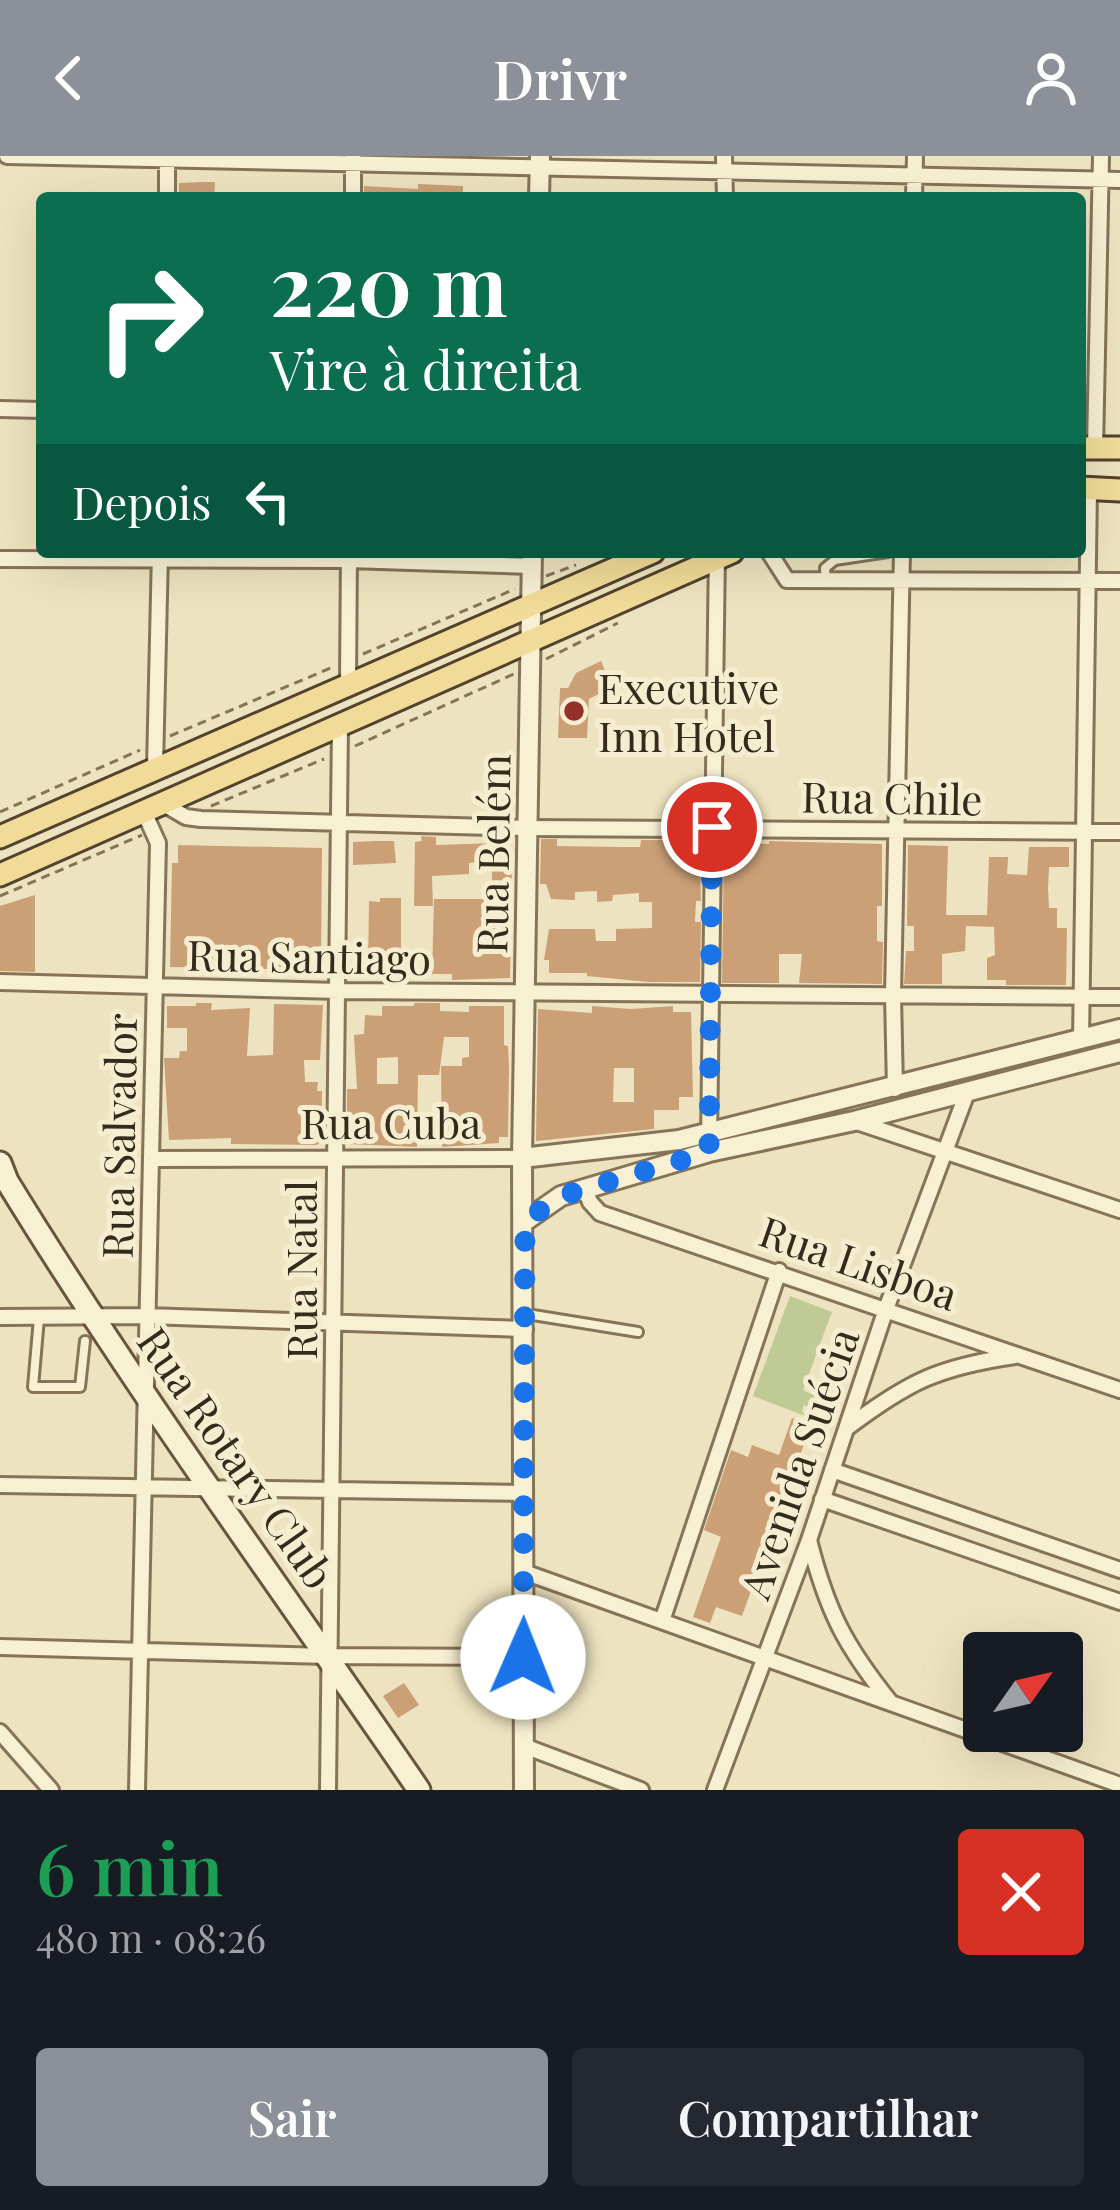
<!DOCTYPE html>
<html lang="pt">
<head>
<meta charset="utf-8">
<style>
  body { margin:0; font-family:"Playfair Display",serif; background:#242831; color:#f1f3f6; height:100vh; display:flex; flex-direction:column; font-size:45px; white-space:nowrap }
  * { box-sizing:border-box; margin:0 }
  p { font-size:39px; color:#9ea1a6 }
  .icon { flex:none; width:66px; height:66px; fill:none; stroke:currentColor; stroke-width:2; stroke-linecap:round; stroke-linejoin:round }
  .map { position:relative; height:1634px; overflow:hidden }
  .panel { display:flex; flex-direction:column; background:#171b24; flex:1 }
  .panel>* { flex:none }
  .guide { position:absolute; left:36px; top:36px; width:1050px; height:366px; border-radius:12px; box-shadow:0 12px 48px #0002; background:#0b6e4f; color:#fff; overflow:hidden }
  .needle { width:78px; rotate:56deg }
  .tools { position:absolute; left:963px; top:1476px; display:grid; gap:24px }
  .tools a { display:grid; place-items:center; width:120px; height:120px; border-radius:12px; background:#171b24; box-shadow:0 12px 48px #0002; font-size:60px }
  .pin { position:absolute; display:grid; place-items:center; width:102px; height:102px; color:#fff; margin:-51px; border:6px solid #fff; border-radius:50%; box-shadow:0 3px 12px #0007 }
  .me { position:absolute; width:132px; margin:-66px; rotate:1deg; stroke-linejoin:round; filter:drop-shadow(0 0 9px #0008) }
  .turn { display:flex; align-items:center; gap:42px; height:252px; padding:0 36px; font-size:54px }
  .turn .icon { width:156px; height:156px; stroke-width:2.5 }
  .turn b { display:block; font-size:84px; line-height:102px }
  .then { display:flex; align-items:center; height:114px; padding:0 36px; background:#0003; gap:24px; font-size:45px }
  .round { display:grid; place-items:center; flex:none; width:126px; height:126px; border-radius:12px; background:#242831 }
  .overview { display:flex; align-items:center; justify-content:space-between; height:204px; padding:0 36px }
  h1 { font-size:72px; font-weight:600; line-height:90px; color:#1e9e55 }
  .cta { display:flex; gap:24px; margin-top:auto; padding:24px 36px }
  .cta a { flex:1; height:138px; border-radius:12px; background:#8c9099; color:#fff; font-size:48px; font-weight:600; line-height:138px; text-align:center }
  .cta a+a { background:#242831; color:#f1f3f6 }
  header { display:flex; justify-content:space-between; align-items:center; height:156px; padding:0 36px; background:#8c9099; color:#fff; font-size:54px; font-weight:600 }
  .map>svg:first-child { display:block }
</style>
</head>
<body>
<header><svg class="icon" aria-label="back" viewBox="0 0 24 24"><path d="M15 5l-7 7 7 7"/></svg>Drivr<svg class="icon" aria-label="person" viewBox="0 0 24 24"><circle cx="12" cy="8" r="4"/><path d="M4 21q1-7 8-7t8 7"/></svg></header>
<div class="map">
<svg width="1120" height="1634" viewBox="0 0 1120 1634">
  <rect width="100%" height="100%" fill="#ede3c0"/>
  <path fill="#c0ca95" d="M790,1140L832,1156L803,1234L815,1240L810,1251L804,1249L802,1255L808,1261L753,1240Z"/>
  <path fill="#cba077" fill-rule="evenodd" d="M203,26H215L214,42H179V27Z
    M418,28L463,30V42H364V30L418,33Z
    M601,505L612,531L589,543L587,582H558L560,532H568L576,517Z
    M421,680L436,681V689L498,687L500,703L512,704L510,822L452,824V818H432L434,743H492V705L469,707V718L432,720L433,750H414L415,686L422,685Z
    M541,683H557V690L619,691H640L641,684H699L701,745H696L695,766H701L700,826H648L587,820V817H549V804H544L549,773H595L596,785H616V773L652,772V746H639V737L613,739L612,745L597,746V735L575,736V744L551,743L546,728H540Z
    M376,685H394L396,707L353,709V686Z
    M769,685L882,688V750H877V785L883,786L882,828L799,827L802,798H779V827H722L724,686L769,688Z
    M178,689L322,692L321,814L170,811L172,707H178Z
    M908,689L948,690L946,759H987L989,701H1008L1007,718L1027,719L1029,691H1069V711H1049L1048,732L1049,752H1057V772H1067L1066,829H1006V824H987V802L995,799L994,771L966,770L965,795L942,798V828H904L906,795H914V770H907Z
    M35,739V816L0,815V750Z
    M380,742H401V814L368,813L369,745L380,746Z
    M196,847H212L211,854L250,852L247,900L273,899L274,848L323,849L320,904H304L305,926H318L317,935H322L321,986L317,989L231,988V982L169,984L164,902H179L180,895H187V872H167V850H196Z
    M414,847H440V855L469,856V850H504V889L508,890L509,911L508,981H499V987L442,991L441,910H462V902L469,901V881H444L439,919H418L417,991L347,988V933H357L354,879L364,878L365,859L382,860V850H414ZM398,901V928H377V902Z
    M592,850L631,853L673,850V856H691L693,941H679V954H654V973L536,985L538,853L592,857ZM614,912H634V946H613Z
    M792,1262L811,1269L742,1460L716,1451L710,1467L693,1461L721,1381L704,1374L731,1294L748,1301L752,1289L779,1299Z
    M404,1527L419,1549L398,1562L383,1540Z"/>
  <g fill="none" stroke-linecap="round" stroke-linejoin="round">
    <g stroke="#867458" stroke-width="14">
      <path id="service" d="M826,425L825,412L835,404L888,396
        M527,1158L638,1176
        M39,1162L33,1231H80L85,1185"/>
    </g>
    <g stroke="#867458" stroke-width="20">
      <path id="minor" d="M7,0L1120,24
        M724,0L725,42
        M167,42V0
        M353,42V0
        M914,42L915,0
        M0,253L42,254
        M1095,293L1101,0
        M769,396L787,424L1120,425
        M0,403L349,404L531,410
        M348,526L349,396
        M155,611L160,396
        M162,647L186,661L201,663L528,672L1120,676
        M0,826L339,835L1120,841
        M1081,884L1089,333
        M895,933L893,839L902,396
        M854,965L1120,1054
        M709,985L717,396
        M151,1003L522,1002
        M585,1033L590,1046L600,1057L1120,1234
        M0,1161L147,1160L525,1173
        M847,1272C908,1226 938,1211 1015,1200
        M832,1314L1120,1414
        M0,1329L525,1337
        M822,1343L1120,1446
        M809,1384C827,1455 845,1490 891,1547
        M524,1416L1120,1629
        M662,1465L779,1115
        M0,1491L327,1500L522,1501
        M0,1576L51,1634
        M524,1590L641,1634
        M137,1634L158,687L144,656
        M328,1634L340,569
        M715,1634L809,1384L886,1153L968,934"/>
    </g>
    <g stroke="#867458" stroke-width="24">
      <path id="tertiary" d="M539,42L540,0
        M522,1002L679,984L1120,873
        M525,1065L561,1040L709,996L854,965L1120,896
        M524,1634L522,1002L532,396"/>
    </g>
    <g stroke="#67553c" stroke-width="27">
      <path id="secondary" d="M0,1007L7,1025C135,1234 281,1432 419,1634"/>
    </g>
    <g stroke="#53422d" stroke-width="27">
      <path id="primary" d="M1080,292H1120
        M1080,332L1120,334
        M0,681L653,396
        M0,719L732,396"/>
    </g>
    <path stroke="#867458" stroke-width="3" stroke-dasharray="9 6" stroke-linecap="butt" d="M546,420L576,409
      M363,498L515,433
      M546,503L618,467
      M170,580L333,511
      M355,590L516,517
      M211,650L324,603
      M0,656L140,594
      M0,740L142,679"/>
    <use href="#service" stroke="#f8f0d3" stroke-width="8"/>
    <use href="#minor" stroke="#f8f0d3" stroke-width="14"/>
    <use href="#tertiary" stroke="#f8f0d3" stroke-width="18"/>
    <use href="#secondary" stroke="#f8f0d3" stroke-width="21"/>
    <use href="#primary" stroke="#f0db98" stroke-width="21"/>
  </g>
  <g fill="none" stroke-linecap="round" stroke-linejoin="round">
    <path stroke="#1a73e8" stroke-width="21" stroke-dasharray="0 37.8" d="M523,1501L525,1065L561,1040L709,996L712,671"/>
  </g>
  <circle fill="#93312a" stroke="#f4edd0" stroke-width="4.5" cx="574" cy="555" r="12"/>
  <g text-anchor="middle" dominant-baseline="central" stroke-width="10" stroke-linejoin="round" paint-order="stroke">
    <g font-size="42" fill="#352b1d" stroke="#f4edd0" text-anchor="start">
      <text x="598" y="531">Executive<tspan x="598" dy="48">Inn Hotel</tspan></text>
    </g>
    <g font-size="42" fill="#352b1d" stroke="#f4edd0">
      <text transform="translate(892 641) rotate(1)">Rua Chile</text>
      <text transform="translate(492 698) rotate(-89)">Rua Belém</text>
      <text transform="translate(309 800) rotate(1)">Rua Santiago</text>
      <text x="391" y="966">Rua Cuba</text>
      <text transform="translate(118 980) rotate(-89)">Rua Salvador</text>
      <text transform="translate(859 1106) rotate(19)">Rua Lisboa</text>
      <text transform="translate(300 1114) rotate(-90)">Rua Natal</text>
      <text transform="translate(237 1301) rotate(55)">Rua Rotary Club</text>
      <text transform="translate(798 1307) rotate(-71)">Avenida Suécia</text>
    </g>
  </g>
</svg>
<div class="tools">
<a><svg class="needle" viewBox="-14 -14 28 28"><path d="M0-13l5 13h-10z" fill="#e53935"/><path d="M0 13l5-13h-10z" fill="#9ea1a6"/></svg></a>
</div>
<div class="pin" style="left:712px;top:671px;background:#d93025"><svg class="icon" aria-label="arrive" viewBox="0 0 24 24"><path d="M6 21V4h12l-3 4 3 4H6"/></svg></div>
<svg class="me" style="left:523px;top:1501px" viewBox="-20 -20 40 40"><circle r="19" fill="#fff"/><path d="M0-13L10 11 0 6-10 11z" fill="#1a73e8"/></svg>
<div class="guide">
<div class="turn"><svg class="icon" aria-label="right" viewBox="0 0 24 24"><path d="M7 20v-9h11M14 6l5 5-5 5"/></svg><div><b>220 m</b>Vire à direita</div></div>
<div class="then">Depois<svg class="icon" aria-label="left" viewBox="0 0 24 24"><path d="M17 20v-9H6M10 6l-5 5 5 5"/></svg></div>
</div>
</div>
<section class="panel">
<div class="overview"><div><h1>6 min</h1><p>480 m · 08:26</p></div><a class="round" style="background:#d93025;color:#fff"><svg class="icon" aria-label="close" viewBox="0 0 24 24"><path d="M6 6l12 12M18 6L6 18"/></svg></a></div>
<div class="cta"><a>Sair</a><a>Compartilhar</a></div>
</section>
</body>
</html>
